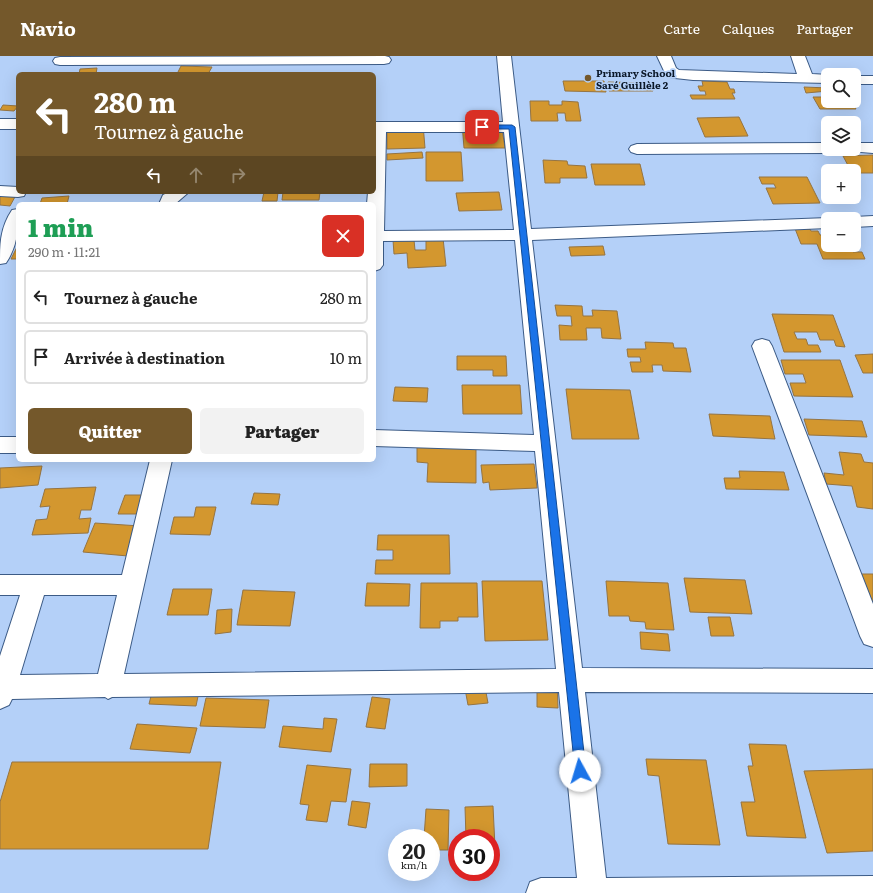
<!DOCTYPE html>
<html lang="fr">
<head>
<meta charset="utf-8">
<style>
  body { margin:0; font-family:Literata,serif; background:#f2f2f2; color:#222; height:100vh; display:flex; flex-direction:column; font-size:15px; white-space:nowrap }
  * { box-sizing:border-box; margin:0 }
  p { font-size:13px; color:#767676 }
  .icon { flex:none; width:22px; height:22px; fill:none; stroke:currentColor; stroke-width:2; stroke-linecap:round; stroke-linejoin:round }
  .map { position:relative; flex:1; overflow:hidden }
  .details { position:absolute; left:16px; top:146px; width:360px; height:260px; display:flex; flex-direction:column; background:#fff; border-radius:6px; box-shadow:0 4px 16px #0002 }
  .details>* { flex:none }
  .hud { position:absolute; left:16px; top:16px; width:360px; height:122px; border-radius:6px; box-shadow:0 4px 16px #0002; background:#74582b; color:#fff; overflow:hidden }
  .buttons { position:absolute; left:821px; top:12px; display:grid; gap:8px }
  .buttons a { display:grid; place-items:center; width:40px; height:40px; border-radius:6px; background:#fff; box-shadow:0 4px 16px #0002; font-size:20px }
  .speed { position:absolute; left:388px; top:773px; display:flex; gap:8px; font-size:20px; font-weight:700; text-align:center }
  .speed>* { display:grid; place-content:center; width:52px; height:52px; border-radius:50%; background:#fff; box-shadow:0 4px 16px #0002; line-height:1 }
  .speed small { font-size:10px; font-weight:400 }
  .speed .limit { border:6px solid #d22; background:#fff; color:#111 }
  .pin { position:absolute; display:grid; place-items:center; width:34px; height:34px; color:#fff; margin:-17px; border-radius:8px; box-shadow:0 2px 6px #0006 }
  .me { position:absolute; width:44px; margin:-22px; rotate:354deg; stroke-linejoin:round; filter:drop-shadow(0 0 3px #0008) }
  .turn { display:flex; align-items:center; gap:14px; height:84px; padding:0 12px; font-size:18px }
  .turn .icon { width:52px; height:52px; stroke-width:2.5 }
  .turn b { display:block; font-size:28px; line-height:34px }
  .lanes { display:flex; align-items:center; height:38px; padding:0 12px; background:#0003; justify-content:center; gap:20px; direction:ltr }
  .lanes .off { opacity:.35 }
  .round { display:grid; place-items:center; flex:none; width:42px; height:42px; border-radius:6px; background:#f2f2f2 }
  .overview { display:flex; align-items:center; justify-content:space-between; height:68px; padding:0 12px }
  h1 { font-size:24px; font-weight:800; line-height:30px; color:#1e9e55 }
  .cta { display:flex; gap:8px; margin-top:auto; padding:8px 12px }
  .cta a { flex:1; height:46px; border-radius:6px; background:#74582b; color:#fff; font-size:16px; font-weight:800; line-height:46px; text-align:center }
  .cta a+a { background:#f2f2f2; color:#222 }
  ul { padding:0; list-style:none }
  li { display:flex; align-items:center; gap:12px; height:54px; margin:0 8px 6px; padding:0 4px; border:2px solid #e0e0e0; border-radius:6px }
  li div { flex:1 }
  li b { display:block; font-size:15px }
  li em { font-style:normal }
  header { display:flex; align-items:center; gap:24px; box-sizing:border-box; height:56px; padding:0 20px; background:#74582b; color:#fff }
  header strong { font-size:19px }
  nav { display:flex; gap:22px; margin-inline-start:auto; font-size:14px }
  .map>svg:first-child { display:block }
</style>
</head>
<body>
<header>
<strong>Navio</strong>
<nav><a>Carte</a><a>Calques</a><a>Partager</a></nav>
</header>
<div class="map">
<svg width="873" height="837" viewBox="0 0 873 837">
  <rect width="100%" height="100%" fill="#b4d0f8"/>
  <path fill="#d3972f" stroke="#957442" d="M181,10L212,11L208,18H177Z
    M97,12L96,18H79L80,13Z
    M563,25H604L606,36L565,35Z
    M702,25L727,26L730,33H734L735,37H732L735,43H692L690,39H706L705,35H700L698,30H703Z
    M608,26L651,27L653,35H609Z
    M804,31L828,32V35L806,37Z
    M813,41H825L828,45H852L856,53H820Z
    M530,45H549V49H562V45L578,46L581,65H566L565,57H557L558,65H531Z
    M3,49L18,50L14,55L0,54Z
    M739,61L748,80L705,81L697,62Z
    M462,67H501L505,92H464Z
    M423,68L425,92L387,93V69Z
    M422,96L423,102L387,104V98Z
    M426,96H461L463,125H426Z
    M873,99V117H854V115H851L843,100Z
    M543,104L567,105L568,109L585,110L587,122H560V127H545Z
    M591,108H640L645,129H595Z
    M759,121H807L820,147L773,148L766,132H776L774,128H762Z
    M264,136H278L277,145H262Z
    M283,136H320L319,144H282Z
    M499,136L502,154L459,155L456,137Z
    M0,139H16L10,150L0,149Z
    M69,140L67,148H40L42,142Z
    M794,170H808L811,175H818L820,179H828V189H854V181L859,191H850L853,196H862L865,203H823L817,188H801Z
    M443,182L446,210L408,212L407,197L394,198L393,184H414L415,194H426V183Z
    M18,189V203H11Z
    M603,190L605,199L571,200L569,191Z
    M555,249L582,250L583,260H593L592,254L617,255L621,283L602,282L601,272H586L587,284H560L559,269L572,270L571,260H557Z
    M772,258L833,259L845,291L836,290L834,284H820L817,276H794L797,283H806L808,289H818L821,296H784Z
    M645,286L673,287L674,292H686L691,316L663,315L662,309H652L653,316H632L630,306H641L640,301H628L627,293H646Z
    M873,298V317H863L855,299Z
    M457,300H506L507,320H493V314H457Z
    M781,304H840L853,341L794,340L790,327H806L803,318H785Z
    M462,329H520L522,358H463Z
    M395,331L428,332L427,346L393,345Z
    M566,333L630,334L639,383H572Z
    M709,358L770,360L775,383L713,380Z
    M804,363L862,365L867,381L809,379Z
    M417,385L476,386V427L427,426L428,407L417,406Z
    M839,396L861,398L864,406L873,407V453L857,451L852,430L826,428L824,417L844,419Z
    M534,408L537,432L490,434L489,426L483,427L481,409Z
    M42,410L38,429L0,432V412Z
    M739,415L784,416L789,434L726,433L724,422H740Z
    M96,431L91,454H81L79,463L91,462L88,477L32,479L36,464L47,463L50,450L40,451L45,433Z
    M254,437L280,438L278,449L251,448Z
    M125,439H144L138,458H118Z
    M196,451H216L210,479L170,478L174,461H194Z
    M95,467L140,470L128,500L83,496Z
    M378,479H449L450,518H375L376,504H393V494H377Z
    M858,518H873V554Z
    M684,522L745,524L752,558L690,556Z
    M482,525H542L548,584L485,585Z
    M606,525L668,527L674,574L646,573L645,566L630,565L629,560H609Z
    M367,527L410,528L409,550H365Z
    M421,527H477L478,561H458V565H440V572H420Z
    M173,533H212L208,559H167Z
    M243,534L295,536L290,570L237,569Z
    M232,553L231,576L215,578L217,554Z
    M708,561H730L734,580H711Z
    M640,576L668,578L670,595L641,593Z
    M155,624L201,626L196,650L149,648Z
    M537,626L557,627L558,652L537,651Z
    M485,631L488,647L468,649L465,633Z
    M372,641L390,643L385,673L366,671Z
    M206,642L269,644L265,672L200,670Z
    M324,662L337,663L331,696L279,691L283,670L323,673Z
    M137,668L197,672L190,697L130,693Z
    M749,688L786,689L806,782L747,780L741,746H755L748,710H753Z
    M646,703L706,704L720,789L668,788L659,720L648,719Z
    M12,706H221L208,793H0V746Z
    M370,708H407V730L369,731Z
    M307,709L351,713L346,746L331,745L327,766L306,764L309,749L300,748Z
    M873,713V795L827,797L804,715Z
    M352,745L370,747L366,772L348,769Z
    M493,750L495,791H491V782H466L465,751Z
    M426,753L449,754L448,794H431V782H424Z"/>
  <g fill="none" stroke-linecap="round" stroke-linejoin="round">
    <g stroke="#3c5b86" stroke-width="2">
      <path id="minor" d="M385,0L389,1L391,4L389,7L384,8L60,9L55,8L53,5L55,2L60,1Z
        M497,0H511L531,173L828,162L833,163H828V172L532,184L582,612L873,613V637L585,636L606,822L873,820V837H526L530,826L541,822H577L559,636L112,641L108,643L105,641L12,643L9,649L0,653V600L20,539H0V519H122L150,404H172L124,618L556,613L535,395L374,390V374L534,379L515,184L383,185V209L380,213L374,215V148H367L368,136H374V66H503ZM386,76H504L514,174L384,175ZM44,539H117L98,618L20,619Z
        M657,0H671L676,12L679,14L797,18L791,0H805L812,18L829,19H828V27L693,24L675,22L670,21L665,17Z
        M854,20H873V28H854Z
        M0,63H18V73H0Z
        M828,87V93H835L834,95L828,97L637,98L631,96L629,93L631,90L637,88Z
        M854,87H873V97L848,95L847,93H854Z
        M0,130L18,131V136H26L24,140L18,141L0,140Z
        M169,136H189L175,148H159L163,139Z
        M18,153C18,173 18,189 6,207L0,208C0,188 0,172 12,154Z
        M873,160V170L854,171V163H847L854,161Z
        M762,283L769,285L772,290L873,548V591L864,588L860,580L752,290L755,285Z
        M0,381H18V397H0Z"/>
    </g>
    <use href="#minor" fill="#fff" fill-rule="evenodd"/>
  </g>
  <path fill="#1a73e8" stroke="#114b97" d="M482,69H512L515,71L586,715L584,719L580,720L576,719L575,715L509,73H480V70Z"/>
  <circle fill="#74582b" stroke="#b4d0f8" stroke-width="1.5" cx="588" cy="22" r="4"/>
  <g text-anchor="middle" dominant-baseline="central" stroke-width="3.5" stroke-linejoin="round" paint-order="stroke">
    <g font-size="10" font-weight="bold" fill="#0a1728" stroke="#b4d0f8" text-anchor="start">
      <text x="596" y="16">Primary School<tspan x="596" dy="12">Saré Guillèle 2</tspan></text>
    </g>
  </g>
</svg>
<div class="buttons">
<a><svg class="icon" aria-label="search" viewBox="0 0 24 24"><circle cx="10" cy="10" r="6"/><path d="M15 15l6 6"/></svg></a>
<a><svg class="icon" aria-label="layers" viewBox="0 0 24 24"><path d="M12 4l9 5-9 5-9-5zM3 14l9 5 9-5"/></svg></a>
<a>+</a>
<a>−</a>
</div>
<div class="speed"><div>20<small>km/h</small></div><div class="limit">30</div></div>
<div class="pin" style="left:482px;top:71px;background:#d93025"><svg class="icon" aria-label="arrive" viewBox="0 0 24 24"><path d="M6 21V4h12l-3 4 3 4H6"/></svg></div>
<svg class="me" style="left:580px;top:715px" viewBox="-20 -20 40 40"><circle r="19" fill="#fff"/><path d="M0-13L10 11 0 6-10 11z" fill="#1a73e8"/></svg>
<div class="hud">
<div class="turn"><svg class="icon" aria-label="left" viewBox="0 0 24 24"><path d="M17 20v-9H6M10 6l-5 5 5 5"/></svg><div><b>280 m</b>Tournez à gauche</div></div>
<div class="lanes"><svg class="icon" aria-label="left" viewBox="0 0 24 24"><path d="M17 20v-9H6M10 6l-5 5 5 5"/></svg><svg class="icon off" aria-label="ahead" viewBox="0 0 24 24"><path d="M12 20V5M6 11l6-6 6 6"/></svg><svg class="icon off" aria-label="right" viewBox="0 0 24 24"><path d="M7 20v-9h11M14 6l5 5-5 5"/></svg></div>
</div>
<section class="details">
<div class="overview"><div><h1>1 min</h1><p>290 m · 11:21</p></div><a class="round" style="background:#d93025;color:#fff"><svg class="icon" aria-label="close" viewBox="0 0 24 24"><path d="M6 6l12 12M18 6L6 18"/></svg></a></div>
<ul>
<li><svg class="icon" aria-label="left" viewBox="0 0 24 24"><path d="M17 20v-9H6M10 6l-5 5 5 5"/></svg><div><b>Tournez à gauche</b></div><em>280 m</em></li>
<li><svg class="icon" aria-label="arrive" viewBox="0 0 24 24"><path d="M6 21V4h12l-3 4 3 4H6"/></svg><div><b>Arrivée à destination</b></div><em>10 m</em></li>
</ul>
<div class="cta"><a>Quitter</a><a>Partager</a></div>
</section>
</div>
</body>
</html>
